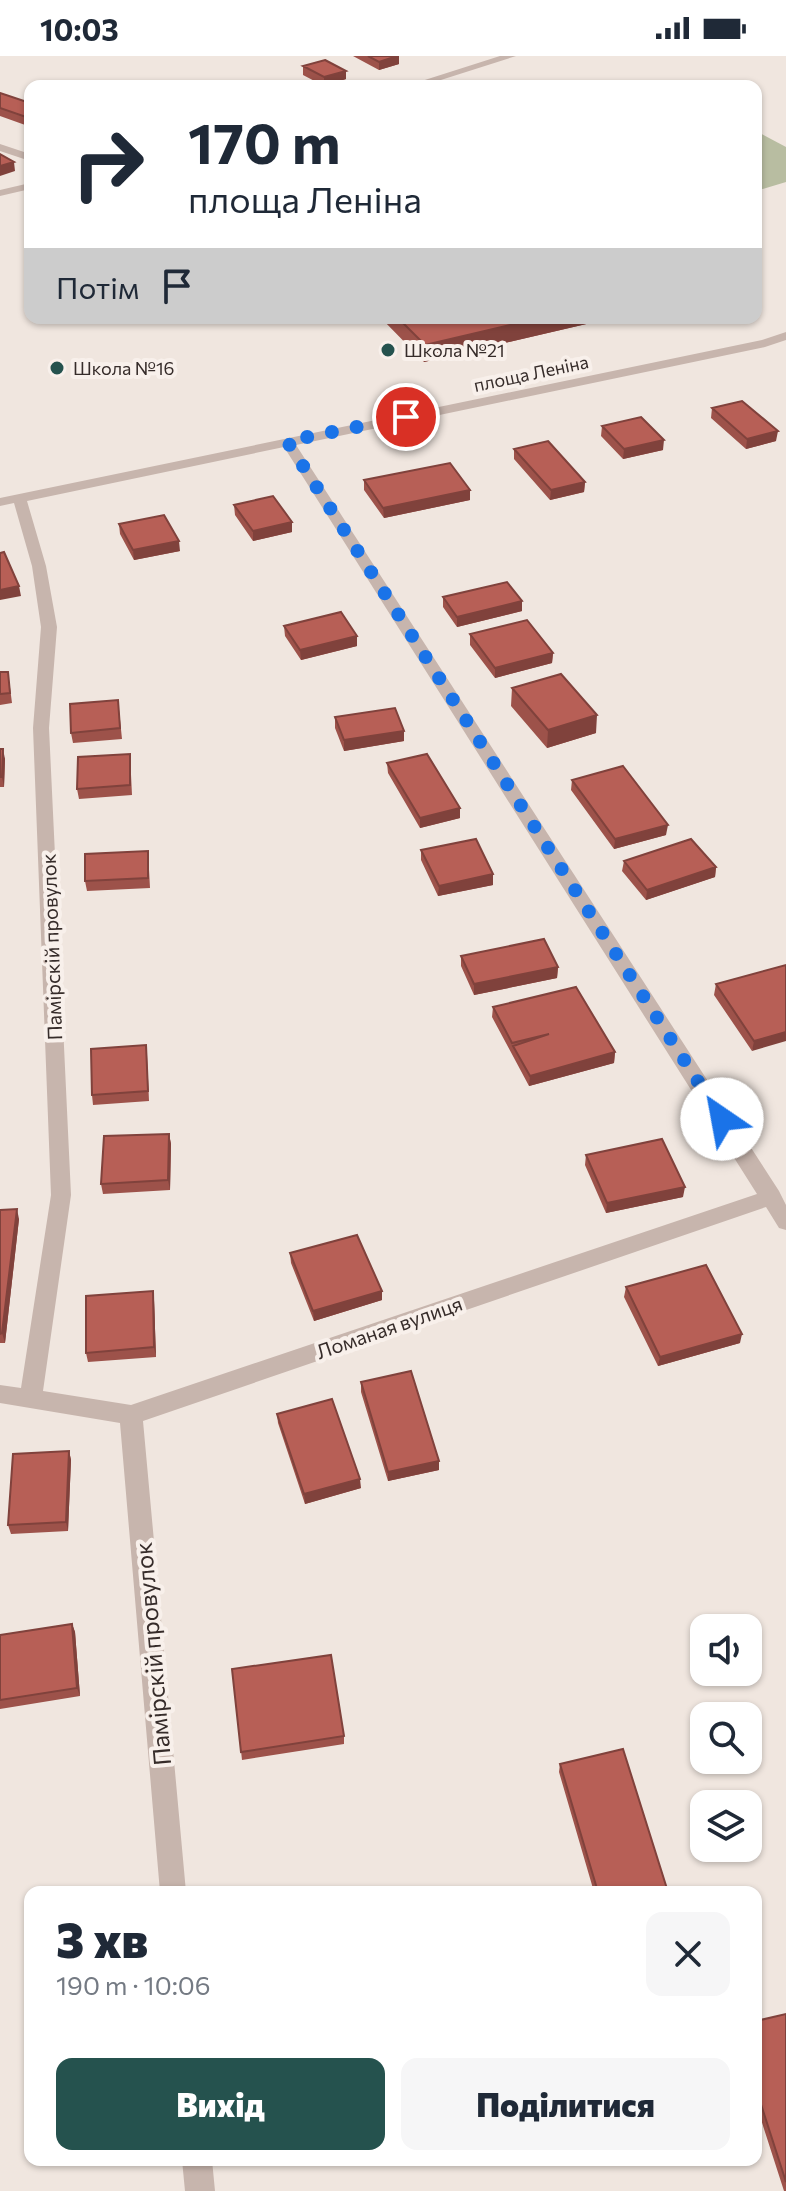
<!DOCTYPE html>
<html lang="uk">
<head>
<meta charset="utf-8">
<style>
  body { margin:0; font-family:Commissioner,sans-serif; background:#f6f6f7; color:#1f2937; height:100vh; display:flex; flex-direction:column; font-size:30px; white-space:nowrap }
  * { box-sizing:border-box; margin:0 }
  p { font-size:26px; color:#747a83 }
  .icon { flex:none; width:44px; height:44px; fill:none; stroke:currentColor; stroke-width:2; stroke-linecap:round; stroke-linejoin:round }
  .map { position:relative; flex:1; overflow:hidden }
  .details { position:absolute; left:24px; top:1830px; width:738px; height:280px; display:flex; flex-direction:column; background:#fff; border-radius:16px; box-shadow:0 2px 6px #0004 }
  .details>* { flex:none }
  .banner { position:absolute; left:24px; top:24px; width:738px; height:244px; border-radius:16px; box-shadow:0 2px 6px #0004; background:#fff; color:#1f2937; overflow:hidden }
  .buttons { position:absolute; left:690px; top:1558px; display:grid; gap:16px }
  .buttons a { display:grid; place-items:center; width:72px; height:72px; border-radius:16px; background:#fff; box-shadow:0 2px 6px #0004; font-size:40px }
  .pin { position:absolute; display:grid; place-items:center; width:68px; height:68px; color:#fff; margin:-34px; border:4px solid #fff; border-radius:50%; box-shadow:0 2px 8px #0007 }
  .me { position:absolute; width:88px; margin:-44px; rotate:327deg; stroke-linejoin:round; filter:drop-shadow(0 0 6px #0008) }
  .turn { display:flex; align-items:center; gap:28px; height:168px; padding:0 32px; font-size:36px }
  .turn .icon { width:104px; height:104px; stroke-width:2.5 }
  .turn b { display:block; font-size:56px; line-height:68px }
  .then { display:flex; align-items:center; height:76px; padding:0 32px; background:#0003; gap:16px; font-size:30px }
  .round { display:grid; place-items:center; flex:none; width:84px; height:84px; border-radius:16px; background:#f6f6f7 }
  .headline { display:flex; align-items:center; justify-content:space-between; height:136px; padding:0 32px }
  h1 { font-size:48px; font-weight:800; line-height:60px }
  .primary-button { display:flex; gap:16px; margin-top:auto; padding:16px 32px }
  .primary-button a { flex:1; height:92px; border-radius:16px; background:#25524e; color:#fff; font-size:32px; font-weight:800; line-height:92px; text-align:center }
  .primary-button a+a { background:#f6f6f7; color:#1f2937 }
  .status { display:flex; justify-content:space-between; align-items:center; height:56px; padding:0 40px; background:#fff; direction:ltr }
  .status svg { height:22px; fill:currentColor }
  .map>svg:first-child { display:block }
</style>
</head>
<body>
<div class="status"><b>10:03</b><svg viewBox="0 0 49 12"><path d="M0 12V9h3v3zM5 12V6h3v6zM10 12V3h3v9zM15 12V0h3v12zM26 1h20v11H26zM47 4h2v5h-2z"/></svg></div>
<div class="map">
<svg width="786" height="2135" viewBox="0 0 786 2135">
  <rect width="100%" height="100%" fill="#f0e6df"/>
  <path fill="#b8bda1" d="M756,75L786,91V126L756,135Z"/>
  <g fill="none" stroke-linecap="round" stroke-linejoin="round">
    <path fill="#c7b5ad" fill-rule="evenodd" d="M500,0H516L422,30H406Z
      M0,88L30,98V105L0,95Z
      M30,127V133L0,140V134Z
      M786,276V284L765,291L296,389L779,1135L786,1149V1174L779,1172L766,1151L143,1365L186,1836H160L120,1367L0,1347V1329L21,1332L51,1139L33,672L41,571L32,510L14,447L0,450V442L762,284ZM284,391L757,1138L131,1349L43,1335L71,1139L49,672L57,571L46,510L27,445Z
      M182,2104H212L215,2135H185Z"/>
  </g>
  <path fill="#9d524a" d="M353,0H399V8L379,14Z
    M303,10L346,23L324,30L303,19Z
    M0,37L30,47V69L28,70L0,60Z
    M381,262H612L424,306Z
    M712,352L776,385L746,393L711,362Z
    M602,370L663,394L623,403L601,380Z
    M514,393L585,426L584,436L550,444L514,403Z
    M364,424L470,434V444L384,462L364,434Z
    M234,449L292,466V476L253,485L235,459Z
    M119,468L180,495L134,504L120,478Z
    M443,541L522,555L457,571L443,551Z
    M284,570L357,590L301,604L285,580Z
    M470,578L553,597L552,607L495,622L470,589Z
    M0,616H8L12,647L0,649Z
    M512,632L596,677L547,692L511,650Z
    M118,644L122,683L73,687L71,677Z
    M335,661L404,685L344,695L335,672Z
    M0,693L5,703L4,731H0Z
    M130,698L132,739L79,743L77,733Z
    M387,707L460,752V762L420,772L388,717Z
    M572,724L666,779L614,793L571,734Z
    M421,794L493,818V829L438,840L421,804Z
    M148,795L150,832L87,835L85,825Z
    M624,805L716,811L715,821L646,844L622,815Z
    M461,900L558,911L557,922L474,939L461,910Z
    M786,909L752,995L714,939L716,928Z
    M493,951L615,996L614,1007L529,1030L492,961Z
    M147,999L149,1045L93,1049L92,1039Z
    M169,1078L171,1088L170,1134L103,1138L101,1128Z
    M586,1099L683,1141L606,1157L585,1109Z
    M0,1154L19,1163L5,1287H0Z
    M290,1197L382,1244L314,1265L291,1207Z
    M626,1231L740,1287L658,1310L624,1241Z
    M153,1235L154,1244L156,1301L88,1306L86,1297Z
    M361,1326L439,1414L388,1425L361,1336Z
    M277,1358L361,1432L305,1448L278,1367Z
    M69,1395L71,1404L68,1475L11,1478L8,1469Z
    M72,1568L75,1576L80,1640L0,1653V1579Z
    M232,1613L344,1680V1688L242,1704Z
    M560,1708L668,1836H594L559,1716Z
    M786,1958V2135H784L756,2048V1965Z"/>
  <path fill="#80423c" d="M397,0H399V8L379,14V6Z
    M346,15V23L324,30V21Z
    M30,60V69L28,70L26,61Z
    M14,106L15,115L0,120V110Z
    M540,262H612L424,306L425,289Z
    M778,375L776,385L746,393L747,383Z
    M664,384L663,394L623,403L624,393Z
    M585,426L584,436L550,444L551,434Z
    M470,434V444L384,462L383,452Z
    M292,466V476L253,485V475Z
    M179,485L180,495L134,504L133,494Z
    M19,530L21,540L0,544V534Z
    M522,545V555L457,571V561Z
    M357,580V590L301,604L300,594Z
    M553,597L552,607L495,622V612Z
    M597,659L596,677L547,692L548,674Z
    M404,675V685L344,695V684Z
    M3,693L5,703L4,731L2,721Z
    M460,752V762L420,772V762Z
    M668,769L666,779L614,793L615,783Z
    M716,811L715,821L646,844L647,834Z
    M493,818V829L438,840L439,830Z
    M558,911L557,922L474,939V928Z
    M786,976V985L752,995L754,985Z
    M615,996L614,1007L529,1030L530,1020Z
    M169,1078L171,1088L170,1134L168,1124Z
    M685,1131L683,1141L606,1157L607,1147Z
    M17,1153L19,1163L5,1287L2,1277Z
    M153,1235L154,1244L156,1301L154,1291Z
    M382,1235V1244L314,1265L313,1255Z
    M742,1278L740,1287L658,1310L660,1301Z
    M69,1395L71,1404L68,1475L66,1466Z
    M439,1405V1414L388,1425V1416Z
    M360,1423L361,1432L305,1448L304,1438Z
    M72,1568L75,1576L80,1640L77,1632Z"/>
  <path fill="#b75f56" stroke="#80423c" stroke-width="2" d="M368,0H397L379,6Z
    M325,4L346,15L324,21L303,10Z
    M257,26L264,30H243Z
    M0,37L30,47V60L26,61L0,52Z
    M0,98L14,106L0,110Z
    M398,262H540L425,289Z
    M742,345L778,375L747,383L712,352Z
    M641,361L664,384L624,393L602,370Z
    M548,385L585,426L551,434L514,393Z
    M450,407L470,434L383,452L364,424Z
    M273,440L292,466L253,475L234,449Z
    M164,459L179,485L133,494L119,468Z
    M4,496L19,530L0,534V497Z
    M507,526L522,545L457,561L443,541Z
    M341,556L357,580L300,594L284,570Z
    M527,564L553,597L495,612L470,578Z
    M0,616H8L10,637L0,638Z
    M561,618L597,659L548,674L512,632Z
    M118,644L120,672L71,677L70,648Z
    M395,652L404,675L344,684L335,661Z
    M0,693H3L2,721H0Z
    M130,698V729L77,733L78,701Z
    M427,698L460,752L420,762L387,707Z
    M623,710L668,769L615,783L572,724Z
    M476,783L493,818L439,830L421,794Z
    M691,783L716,811L647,834L624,805Z
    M148,795V822L85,825V798Z
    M544,883L558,911L474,928L461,900Z
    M786,909V976L754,985L716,928Z
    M576,931L615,996L530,1020L513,990L549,978L512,987L493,951Z
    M146,989L148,1035L92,1039L91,993Z
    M169,1078L168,1124L101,1128L104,1080Z
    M662,1083L685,1131L607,1147L586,1099Z
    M17,1153L2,1277L0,1278V1154Z
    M357,1179L382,1235L313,1255L290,1197Z
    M706,1209L742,1278L660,1301L626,1231Z
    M153,1235L154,1291L86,1297V1240Z
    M411,1315L439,1405L388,1416L361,1326Z
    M332,1343L360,1423L304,1438L277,1358Z
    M69,1395L66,1466L8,1469L13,1398Z
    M72,1568L77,1632L0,1644V1579Z
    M331,1599L344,1680L241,1696L232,1613Z
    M623,1693L668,1836H598L560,1708Z
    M786,1958V2126L756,2033V1965Z"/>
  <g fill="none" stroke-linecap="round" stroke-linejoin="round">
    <path stroke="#1a73e8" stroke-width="14" stroke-dasharray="0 25.2" d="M406,361L287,385L722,1063"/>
  </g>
  <g fill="#25524e" stroke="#f8f0eb" stroke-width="3">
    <circle cx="388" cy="294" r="8"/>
    <circle cx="57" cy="312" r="8"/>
  </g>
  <g text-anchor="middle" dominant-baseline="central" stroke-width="8" stroke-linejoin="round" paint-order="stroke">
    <g font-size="18" fill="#362c2a" stroke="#f8f0eb" text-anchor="start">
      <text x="404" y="294">Школа №21</text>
      <text x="73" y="312">Школа №16</text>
    </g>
    <g font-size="18" fill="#362c2a" stroke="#f8f0eb">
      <text transform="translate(531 317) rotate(-12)">площа Леніна</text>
    </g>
    <g font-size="20" fill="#362c2a" stroke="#f8f0eb">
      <text transform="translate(51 891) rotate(-92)">Памірскій провулок</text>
      <text transform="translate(389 1271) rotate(-19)">Ломаная вулиця</text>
    </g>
    <g font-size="24" fill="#362c2a" stroke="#f8f0eb">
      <text transform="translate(152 1598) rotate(-95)">Памірскій провулок</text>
    </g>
  </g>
</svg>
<div class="buttons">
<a><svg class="icon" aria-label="sound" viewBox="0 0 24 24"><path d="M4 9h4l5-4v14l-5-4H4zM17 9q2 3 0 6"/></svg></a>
<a><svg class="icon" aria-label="search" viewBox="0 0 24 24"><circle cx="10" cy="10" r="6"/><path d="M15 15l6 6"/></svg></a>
<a><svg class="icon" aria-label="layers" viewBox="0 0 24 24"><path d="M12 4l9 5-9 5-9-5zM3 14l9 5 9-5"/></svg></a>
</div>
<div class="pin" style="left:406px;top:361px;background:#d93025"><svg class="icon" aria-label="arrive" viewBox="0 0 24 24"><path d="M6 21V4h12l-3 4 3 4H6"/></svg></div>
<svg class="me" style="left:722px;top:1063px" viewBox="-20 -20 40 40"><circle r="19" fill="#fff"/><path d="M0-13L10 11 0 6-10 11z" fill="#1a73e8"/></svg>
<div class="banner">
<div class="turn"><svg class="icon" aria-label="right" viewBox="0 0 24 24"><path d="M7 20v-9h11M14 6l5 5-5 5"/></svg><div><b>170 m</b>площа Леніна</div></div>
<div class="then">Потім<svg class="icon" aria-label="arrive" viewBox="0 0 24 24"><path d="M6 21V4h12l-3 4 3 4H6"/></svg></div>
</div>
<section class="details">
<div class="headline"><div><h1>3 хв</h1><p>190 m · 10:06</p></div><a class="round"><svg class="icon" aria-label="close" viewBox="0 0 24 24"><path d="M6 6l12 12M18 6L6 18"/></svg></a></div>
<div class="primary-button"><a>Вихід</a><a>Поділитися</a></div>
</section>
</div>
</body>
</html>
